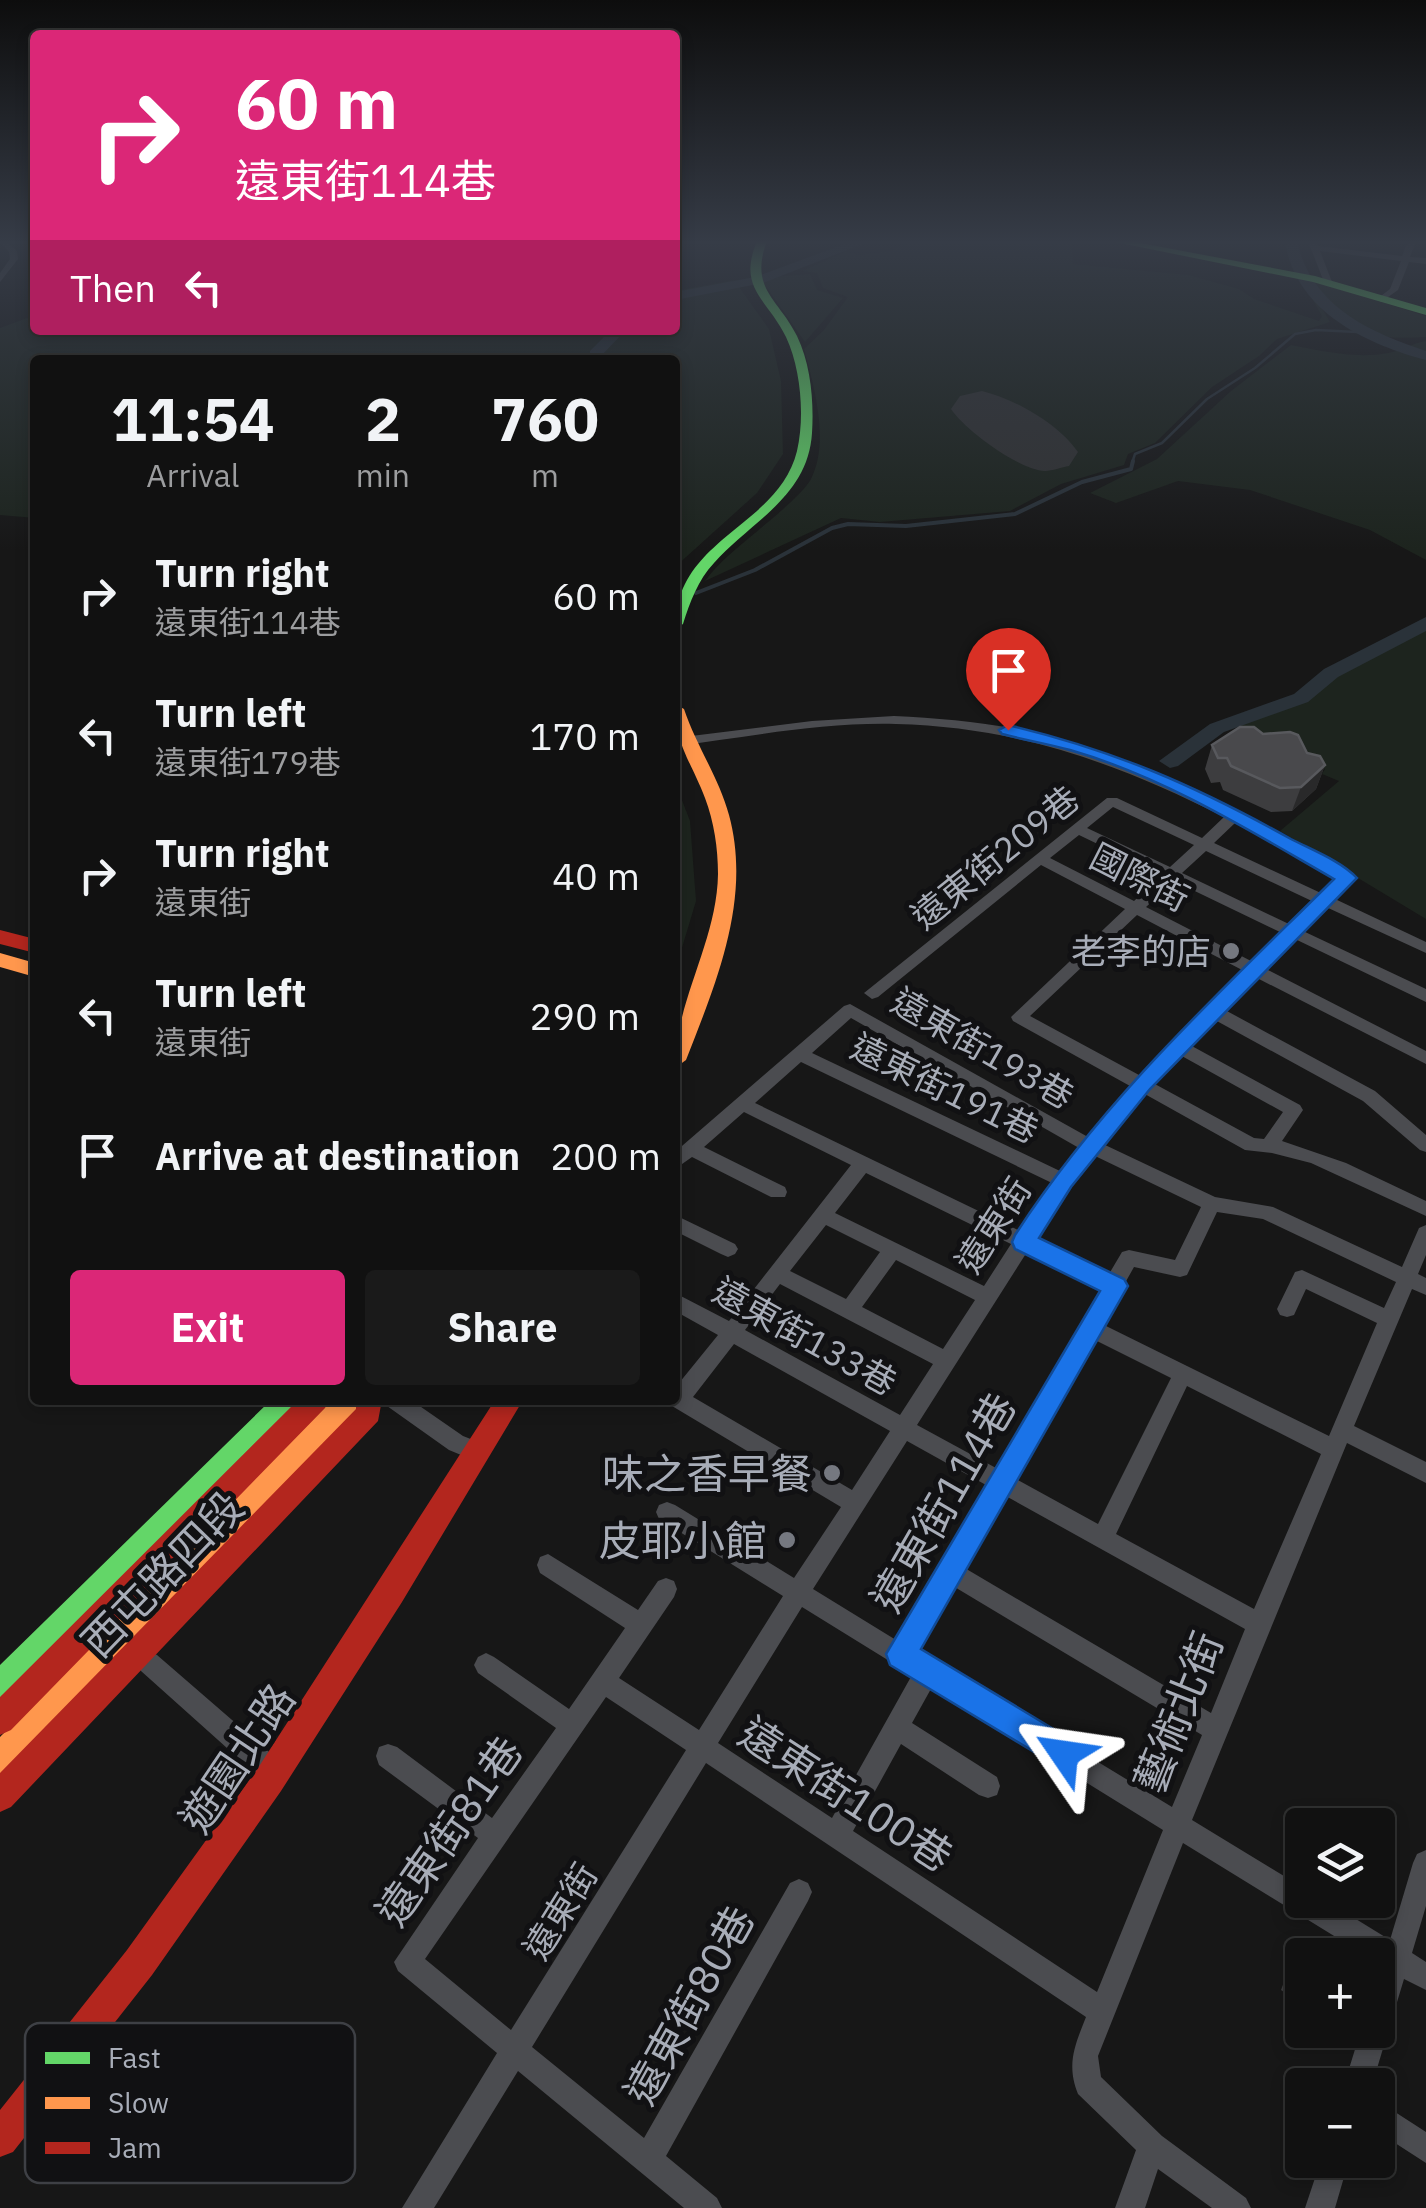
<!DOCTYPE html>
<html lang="en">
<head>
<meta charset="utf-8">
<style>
  body { margin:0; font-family:"IBM Plex Sans","Noto Sans TC",sans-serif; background:#1a1a1a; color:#f1f3f6; height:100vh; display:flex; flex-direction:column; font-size:38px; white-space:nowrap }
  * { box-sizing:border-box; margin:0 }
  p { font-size:32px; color:#9c9d9f }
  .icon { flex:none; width:55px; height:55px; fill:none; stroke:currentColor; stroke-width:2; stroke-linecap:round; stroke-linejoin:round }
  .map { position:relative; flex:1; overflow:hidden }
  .details { position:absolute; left:30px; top:355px; width:650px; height:1050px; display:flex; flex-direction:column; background:#111; border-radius:10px; box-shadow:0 5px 15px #0003,0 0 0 2px #303131 }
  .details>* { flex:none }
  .banner { position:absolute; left:30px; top:30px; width:650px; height:305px; border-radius:10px; box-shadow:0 5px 15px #0003,0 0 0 2px #303131; background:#db2777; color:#fff; overflow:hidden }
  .fabs { position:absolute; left:1285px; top:1808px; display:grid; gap:20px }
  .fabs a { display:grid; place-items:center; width:110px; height:110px; border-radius:10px; background:#111; box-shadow:0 5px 15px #0003,0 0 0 2px #303131; font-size:50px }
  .pin { position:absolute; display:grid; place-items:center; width:85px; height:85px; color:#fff; margin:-102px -42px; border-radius:50% 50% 50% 0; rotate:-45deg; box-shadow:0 0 10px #0007 }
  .pin .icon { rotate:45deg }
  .me { position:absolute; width:110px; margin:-55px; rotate:302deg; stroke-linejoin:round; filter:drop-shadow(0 0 8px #0008) }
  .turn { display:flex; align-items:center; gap:35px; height:210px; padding:0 40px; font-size:45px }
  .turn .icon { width:130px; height:130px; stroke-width:2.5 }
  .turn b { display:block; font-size:70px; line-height:85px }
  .then { display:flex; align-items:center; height:95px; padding:0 40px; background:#0003; gap:20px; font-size:38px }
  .eta { display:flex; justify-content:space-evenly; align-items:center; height:170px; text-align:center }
  .eta b { font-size:60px; font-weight:700; line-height:70px }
  .primary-button { display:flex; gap:20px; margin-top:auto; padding:20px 40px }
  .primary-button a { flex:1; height:115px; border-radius:10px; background:#db2777; color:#fff; font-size:40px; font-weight:700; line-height:115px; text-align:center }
  .primary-button a+a { background:#1a1a1a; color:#f1f3f6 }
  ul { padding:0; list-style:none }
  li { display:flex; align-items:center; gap:30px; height:140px; padding:0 40px }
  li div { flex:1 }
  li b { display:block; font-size:38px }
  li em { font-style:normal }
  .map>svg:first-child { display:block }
</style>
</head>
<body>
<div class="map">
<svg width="1426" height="2208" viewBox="0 0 1426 2208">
  <rect width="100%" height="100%" fill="#171717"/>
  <path fill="#1d241e" d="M942,241H1068L1072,244L1073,264L1188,275L1239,289L1254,299L1319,321L1322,316L1305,286L1308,285L1330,322L1277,339L1259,356L1212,387L1155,443L1128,454L1124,465L1061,484L1010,511L880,522L841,518L705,581C720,561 736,549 755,533C769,521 803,494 811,479C830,442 814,386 804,349L824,330L848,297L823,288L817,273L802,271L845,252L860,255L891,251L906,243Z
    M810,274L817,290L843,298L805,342L760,278Z
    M734,280L769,329L781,381L783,454L757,493L675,567V360H35V518L0,515V328L35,315V330H675V291Z
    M1313,281L1426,316V337C1365,341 1348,331 1313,281Z
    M1426,341V560L1370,530L1250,490L1178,481L1116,503L1090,493L1157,459L1231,391L1291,345C1322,351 1356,359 1388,353C1401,351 1412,343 1426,341Z
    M1426,626V919L1280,831L1339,781L1322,774L1325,769L1233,725L1305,699L1334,674L1396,646Z
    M675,782L690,821L696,901L675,971Z"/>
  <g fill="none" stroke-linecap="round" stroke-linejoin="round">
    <path stroke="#2a3239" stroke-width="2.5" d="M1132,463L1135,454L1162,443L1207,399L1255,368L1295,334L1316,330L1357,332"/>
    <path stroke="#2a3239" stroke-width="4" d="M696,593L755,570L832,528L848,524L906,526L1015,514L1082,482L1131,469L1133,461"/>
    <path fill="#2a3239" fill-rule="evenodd" d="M853,241H870L763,283L675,300V292L755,277Z
      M1285,241H1297C1311,306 1369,332 1426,351V360C1366,344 1295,311 1285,241Z
      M611,330H626L600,357H590V351Z
      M1426,617V631L1338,677L1308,702L1224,732L1178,766L1170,768L1159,761L1210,724L1294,694L1324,669Z"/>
    <path fill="#313233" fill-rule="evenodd" d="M982,391C1015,399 1059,424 1078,452L1069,466C1062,467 1052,471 1045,471C1019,470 965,430 951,409L960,396Z"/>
    <path fill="#4b4c50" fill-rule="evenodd" d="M0,241H6L17,251L18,259L0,282V273L10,259L9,252Z
      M1308,241H1316L1318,246L1402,256L1408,241H1416L1410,257L1426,258V264L1409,262L1398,290L1381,302L1377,299L1390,289L1401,261L1320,251L1332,282L1328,285L1324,282Z
      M894,716C935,718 975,721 1016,729C1137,752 1246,816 1352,875L1355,878L1352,881L1335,899L1426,942V953L1326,907L1303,931L1426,989V1002L1295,939L1266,969L1426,1051V1064L1257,978L1225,1010L1375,1091L1426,1135V1152L1420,1150L1363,1101L1215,1020L1190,1045L1300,1105L1303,1110L1282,1141L1346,1163L1426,1201V1216L1311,1163L1272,1153L1245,1150L1143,1093L1103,1144L1215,1197L1273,1207L1402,1267L1419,1228L1426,1225V1255L1418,1274L1426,1278V1295L1412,1289L1354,1426L1426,1462V1483L1347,1443L1192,1820L1302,1887V1900H1325L1390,1940L1413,1863L1417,1854L1426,1850V1906L1412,1953L1426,1962V1990L1404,1979L1372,2085H1344L1361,2030H1378V1979L1382,1965L1378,1962V1955H1365L1183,1843L1098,2056L1101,2077L1162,2136L1246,2198L1251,2208H1212L1158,2169L1145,2208H1115L1136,2150L1078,2094C1066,2064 1075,2045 1086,2017L706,1763L532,2047L644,2138L790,1883L799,1879L808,1883L812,1892L808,1901L666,2156L717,2198L722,2208H684L518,2071L434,2208H402L497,2053L398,1971L394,1962L478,1838L379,1765L376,1756L379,1747L388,1744L397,1747L492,1818L556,1728L478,1673L474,1665L478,1657L486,1653L494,1657L569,1709L625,1628L540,1573L537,1565L540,1557L548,1554L638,1610L658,1581L666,1578L674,1581L677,1589L674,1597L619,1678L699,1730L783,1596L659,1519L656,1512L659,1505L667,1502L675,1505L794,1578L841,1507L672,1406L666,1400H675V1388L718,1335L675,1311V1293L729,1321L851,1165L744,1112L704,1147L785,1187L787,1192L785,1197H771L692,1157L675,1169V1152L844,1006L850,1004L1088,1137L1130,1086L1013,1021L1011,1017L1125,909L1041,865L878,997L872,999L864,993L1107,798H1117L1202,838L1224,817C1117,763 1017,727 896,724C822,722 748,737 675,746V738L812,721ZM1113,807L1194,845L1170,867L1087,828ZM1235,823L1337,879L1323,894L1214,843ZM1079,835L1162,875L1134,901L1050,858ZM1206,851L1314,902L1291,925L1182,873ZM1174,881L1282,933L1253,962L1146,907ZM1137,915L1244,971L1139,1075L1030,1016ZM851,1018L1079,1148L1060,1171L812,1053ZM1180,1055L1283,1112L1264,1139L1254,1138L1153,1083ZM801,1062L1052,1183L1020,1231L755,1103ZM1093,1155L1201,1207L1175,1260L1129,1250L1122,1252L1109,1274L1036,1239L1069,1185ZM866,1173L1011,1244L984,1286L835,1213ZM1217,1212L1263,1219L1396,1282L1384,1308L1302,1270L1295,1272L1277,1309L1280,1315L1287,1317L1294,1315L1306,1289L1377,1323L1329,1436L1102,1324L1134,1267L1180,1277L1187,1275ZM826,1225L880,1252L846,1299L790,1271ZM1027,1252L1101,1288L996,1468L917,1425ZM896,1260L975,1300L943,1349L862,1307ZM780,1284L933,1364L900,1415L745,1330ZM1093,1339L1171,1378L1098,1524L1014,1478ZM734,1344L890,1431L852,1490L693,1397ZM1187,1386L1321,1454L1254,1609L1116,1534ZM907,1441L986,1485L896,1640L813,1589ZM1004,1495L1245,1629L1211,1713L963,1567ZM953,1586L1202,1735L1172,1807L916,1651ZM802,1607L912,1675L832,1818L718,1743ZM932,1687L1163,1830L1097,1992L853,1831L901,1744L979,1795L988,1798L997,1795L1000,1786L997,1777L912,1723ZM606,1697L686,1750L511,2030L425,1959Z
      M675,1215L735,1244L738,1249L735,1254L728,1257L721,1254L675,1231Z
      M384,1400H411L463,1436L486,1445L489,1452L486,1459L478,1462L449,1450L387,1406Z
      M149,1651L157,1655L283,1764L286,1773L283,1782L274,1785L265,1782L141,1671L137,1663L141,1655Z
      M1378,2101L1426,2132V2163L1378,2132Z
      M1321,2160H1349L1335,2208H1305Z"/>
    <path fill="#63d668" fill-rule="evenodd" d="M757,241H767C749,289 778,298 797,336C811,365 814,402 812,433C808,497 751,521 714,563C698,580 690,602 683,624L675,629C675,537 778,528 797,451C805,417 801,369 786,337C767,298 737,289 757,241Z
      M1110,241H1130L1315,276L1426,308V315L1313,282Z
      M271,1400H302L298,1408L11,1697L0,1701V1665Z"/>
    <path fill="#ff974d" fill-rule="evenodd" d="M675,704L684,709C696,745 719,778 729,815C752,899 716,983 686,1060L675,1068C675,1001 717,942 718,874C718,848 714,822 705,798C691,761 675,745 675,704Z
      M0,953L35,963V977L0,967Z
      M332,1400H363L359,1408L11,1771L0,1776V1737Z"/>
    <path fill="#b3261e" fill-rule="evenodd" d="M0,930L35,939V953L0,944Z
      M298,1400H329L325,1408L11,1730L0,1735V1697Z
      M356,1400H382L378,1421L11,1807L0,1812V1773L356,1409Z
      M495,1400H523L402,1602L281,1791L152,1975L13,2152L0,2157V2110L127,1950L258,1768Z"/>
  </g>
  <path fill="#3d3d3f" d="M1263,734L1307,753L1325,765L1316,789L1292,811L1271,812L1223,790L1220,782L1211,783L1205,769L1212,745Z
    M1309,1940L1302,1955V2004L1281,1990L1296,1950Z"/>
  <path fill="#29292a" d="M1325,765L1316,789L1292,811L1301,787Z"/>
  <path fill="#49494c" stroke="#58595d" stroke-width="2.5" d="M1240,727H1254L1263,734L1290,732L1298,735L1307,753L1320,756L1325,765L1301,787L1280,788L1231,766L1227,758H1218L1212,745Z
    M1309,1940L1331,1955H1303Z
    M1302,1956V1986L1293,1981Z"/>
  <linearGradient id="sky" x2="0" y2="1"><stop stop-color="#0d0d0d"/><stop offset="0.44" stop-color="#363c47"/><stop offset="1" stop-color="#363c47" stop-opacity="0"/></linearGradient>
  <rect width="1426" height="550" fill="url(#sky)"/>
  <path fill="#1a73e8" stroke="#114b97" stroke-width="2.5" d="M1008,725C1114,750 1196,786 1291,839C1312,850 1341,861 1357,878L1150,1089L1071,1187L1039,1238L1124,1279L1128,1286L921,1649L1075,1742L1080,1754L1075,1765L1064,1770L890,1665L886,1654L1100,1291L1015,1249L1012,1242L1015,1235C1103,1099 1220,992 1334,879C1250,831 1164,777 1070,750C1048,744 1025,740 1002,734L999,730Z"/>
  <g fill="#757880" stroke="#111113" stroke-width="4">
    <circle cx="1231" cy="951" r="10"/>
    <circle cx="832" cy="1473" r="10"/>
    <circle cx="787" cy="1540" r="10"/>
  </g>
  <g text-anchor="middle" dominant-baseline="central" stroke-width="10" stroke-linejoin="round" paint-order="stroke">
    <g font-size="35" fill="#a8adb8" stroke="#111113">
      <text transform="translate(995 857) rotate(-39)">遠東街209巷</text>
      <text transform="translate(1140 877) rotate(27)">國際街</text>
      <text transform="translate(983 1048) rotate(30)">遠東街193巷</text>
      <text transform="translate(945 1088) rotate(26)">遠東街191巷</text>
      <text transform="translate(993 1225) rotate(-57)">遠東街</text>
      <text transform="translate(805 1336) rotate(29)">遠東街133巷</text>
      <text transform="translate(560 1911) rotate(-58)">遠東街</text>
    </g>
    <g font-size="35" fill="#a8adb8" stroke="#111113" text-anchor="end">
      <text x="1211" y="951">老李的店</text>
    </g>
    <g font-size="42" fill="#a8adb8" stroke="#111113" text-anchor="end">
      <text x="812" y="1473">味之香早餐</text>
      <text x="767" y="1540">皮耶小館</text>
    </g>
    <g font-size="42" fill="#a8adb8" stroke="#111113">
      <text transform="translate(943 1502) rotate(-60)">遠東街114巷</text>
      <text transform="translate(162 1574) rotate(-46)">西屯路四段</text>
      <text transform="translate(1178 1712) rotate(-68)">藝術北街</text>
      <text transform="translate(237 1758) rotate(-56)">遊園北路</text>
      <text transform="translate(846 1794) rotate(33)">遠東街100巷</text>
      <text transform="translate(449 1831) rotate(-55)">遠東街81巷</text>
      <text transform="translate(689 2005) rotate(-61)">遠東街80巷</text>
    </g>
  </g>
  <rect x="25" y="2023" width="330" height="160" rx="15" fill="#111113" stroke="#3e4045" stroke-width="2.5"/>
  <rect x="45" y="2052" width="45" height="12" fill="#63d668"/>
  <rect x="45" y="2097" width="45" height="12" fill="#ff974d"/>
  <rect x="45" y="2142" width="45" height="12" fill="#b3261e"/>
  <g font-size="28" fill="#a8adb8">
    <text x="108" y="2068">Fast</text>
    <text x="108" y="2113">Slow</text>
    <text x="108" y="2158">Jam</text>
  </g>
</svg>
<div class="fabs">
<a><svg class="icon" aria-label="layers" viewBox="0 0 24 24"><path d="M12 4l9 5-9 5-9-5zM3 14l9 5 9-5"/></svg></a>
<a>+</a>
<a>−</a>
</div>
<div class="pin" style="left:1008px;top:730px;background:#d93025"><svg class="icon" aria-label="arrive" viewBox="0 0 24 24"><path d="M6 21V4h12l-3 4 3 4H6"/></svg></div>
<svg class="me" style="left:1064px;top:1754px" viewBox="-20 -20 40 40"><path d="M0-17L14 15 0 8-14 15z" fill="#1a73e8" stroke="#fff" stroke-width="4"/></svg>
<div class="banner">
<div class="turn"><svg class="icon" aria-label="right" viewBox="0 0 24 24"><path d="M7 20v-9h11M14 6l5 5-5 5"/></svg><div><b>60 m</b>遠東街114巷</div></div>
<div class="then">Then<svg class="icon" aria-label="left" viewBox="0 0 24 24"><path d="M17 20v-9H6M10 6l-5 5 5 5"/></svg></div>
</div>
<section class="details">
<div class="eta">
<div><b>11:54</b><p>Arrival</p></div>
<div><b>2</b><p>min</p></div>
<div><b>760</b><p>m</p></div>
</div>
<ul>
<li><svg class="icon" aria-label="right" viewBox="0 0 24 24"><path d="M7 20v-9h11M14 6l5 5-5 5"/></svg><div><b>Turn right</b><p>遠東街114巷</p></div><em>60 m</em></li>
<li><svg class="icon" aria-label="left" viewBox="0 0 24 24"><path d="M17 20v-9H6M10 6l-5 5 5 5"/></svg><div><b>Turn left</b><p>遠東街179巷</p></div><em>170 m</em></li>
<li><svg class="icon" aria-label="right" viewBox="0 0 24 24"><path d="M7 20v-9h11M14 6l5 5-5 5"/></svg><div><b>Turn right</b><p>遠東街</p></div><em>40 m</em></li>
<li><svg class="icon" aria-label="left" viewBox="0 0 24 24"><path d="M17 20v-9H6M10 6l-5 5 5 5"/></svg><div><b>Turn left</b><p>遠東街</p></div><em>290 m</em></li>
<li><svg class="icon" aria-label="arrive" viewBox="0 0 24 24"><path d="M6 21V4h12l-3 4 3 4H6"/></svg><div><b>Arrive at destination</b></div><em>200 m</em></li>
</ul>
<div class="primary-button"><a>Exit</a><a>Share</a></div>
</section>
</div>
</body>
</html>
